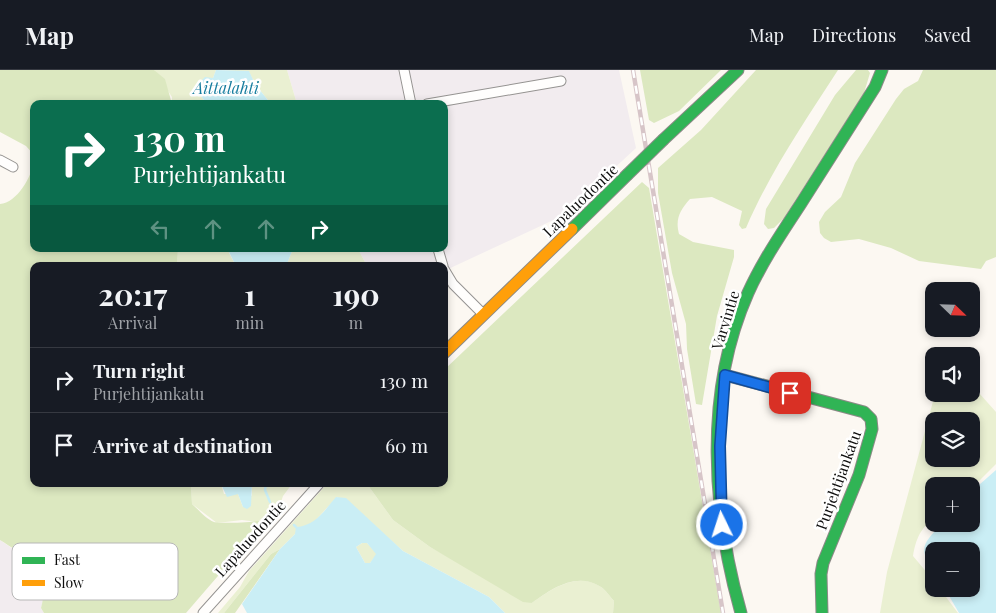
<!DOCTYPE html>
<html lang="en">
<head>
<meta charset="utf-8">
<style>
  body { margin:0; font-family:"Playfair Display",serif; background:#242831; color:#f1f3f6; height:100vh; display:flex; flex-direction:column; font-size:19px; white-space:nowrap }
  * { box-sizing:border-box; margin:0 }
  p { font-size:16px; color:#9ea1a6 }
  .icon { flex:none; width:28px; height:28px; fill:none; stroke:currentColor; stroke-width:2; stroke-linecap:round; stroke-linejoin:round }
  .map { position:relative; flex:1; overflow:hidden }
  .drawer { position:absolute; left:30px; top:192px; width:418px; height:225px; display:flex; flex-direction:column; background:#171b24; border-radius:10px; box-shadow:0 2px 8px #0003 }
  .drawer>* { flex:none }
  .top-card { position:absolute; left:30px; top:30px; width:418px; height:152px; border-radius:10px; box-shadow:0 2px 8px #0003; background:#0b6e4f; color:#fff; overflow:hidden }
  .needle { width:32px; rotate:113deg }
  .buttons { position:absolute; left:925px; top:212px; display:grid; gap:10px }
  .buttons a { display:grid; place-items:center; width:55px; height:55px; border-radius:10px; background:#171b24; box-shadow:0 2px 8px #0003; font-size:25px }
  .pin { position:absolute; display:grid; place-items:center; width:42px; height:42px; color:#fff; margin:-21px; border-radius:10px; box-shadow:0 2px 8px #0006 }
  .me { position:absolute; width:55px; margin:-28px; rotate:356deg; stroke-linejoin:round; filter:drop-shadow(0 0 4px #0008) }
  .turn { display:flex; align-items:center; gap:18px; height:105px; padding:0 20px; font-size:22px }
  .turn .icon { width:65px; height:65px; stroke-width:2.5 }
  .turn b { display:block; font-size:35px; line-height:42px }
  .lanes { display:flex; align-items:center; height:48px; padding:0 20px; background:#0003; justify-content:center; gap:25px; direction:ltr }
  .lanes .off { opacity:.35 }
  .eta { display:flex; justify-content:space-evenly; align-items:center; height:85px; text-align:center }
  .eta b { font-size:30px; font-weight:700; line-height:35px }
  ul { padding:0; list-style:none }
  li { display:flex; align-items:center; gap:15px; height:65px; padding:0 20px; border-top:1px solid #363941 }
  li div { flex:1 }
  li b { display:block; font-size:19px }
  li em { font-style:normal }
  header { display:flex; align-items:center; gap:30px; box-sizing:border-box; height:70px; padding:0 25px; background:#171b24; border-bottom:1px solid #363941 }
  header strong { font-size:24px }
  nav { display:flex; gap:28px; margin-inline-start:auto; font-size:18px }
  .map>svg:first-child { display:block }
</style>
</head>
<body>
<header>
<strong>Map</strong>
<nav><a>Map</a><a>Directions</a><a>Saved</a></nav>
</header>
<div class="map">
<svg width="996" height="543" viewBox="0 0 996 543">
  <rect width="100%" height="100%" fill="#fcf8f2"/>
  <path fill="#f2ecef" d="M287,0H619L636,78L564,145L444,201V196H367L358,179H444V34H297Z
    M0,470L16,481L39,503L45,524L41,538L44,543H0Z"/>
  <path fill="#eaf0d2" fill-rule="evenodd" d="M154,0H216L213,8L198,22L207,34H172V27Z
    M222,0H287L297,34H271L255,14L249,2Z
    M178,179H231L229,183L236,196H177Z
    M293,179H358L367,196H286Z
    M971,314L996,342V394L971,419V416H934V448C920,459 916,469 913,486L934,511V519H940L958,543H880L887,502L935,324H971ZM934,351H971V389H934Z
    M191,414H221L224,424H238L243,437L252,425V414H292L283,426L279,438L273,432L268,436L273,440L257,452L242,450L217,453L192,434Z
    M327,414H367L393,450L430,477L532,533C551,519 578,501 601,517C606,520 610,527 614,531L613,543H505L489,527L403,481L376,457L337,427L314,452L295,464L280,479L271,484L224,543H218L240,517L249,501Z
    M362,473H367L377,484L370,493H365L356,477Z"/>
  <path fill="#dce8c0" d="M0,0H154L165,9L172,34H34V85L26,76L0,62Z
    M640,0H721L679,41L654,53L649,50Z
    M756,0H838C805,51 770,102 746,158L742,159L739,155L742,141L712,127L690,129C680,140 675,149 679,164L693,172L734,180V187L717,246L702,335L696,334L687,279L686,254L672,203L658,123V98L701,60Z
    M856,0H868L870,3L864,23L784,148L774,158L768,159L764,154L766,139L835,25Z
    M923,0H996V187L986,191L981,199L919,191L891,178L859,169L831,172L824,168L820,163L819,152L825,142L841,127L855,93L896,29L904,19L918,11Z
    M34,91V179H178L177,196H34V414H191L192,434C199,440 206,449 214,452C219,454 258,452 262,450L255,463L186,543H44L41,538C51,504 26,486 0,470V134C17,133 32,106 34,91Z
    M642,112L649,118L721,543H613L614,531C610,527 606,520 601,517C577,501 551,519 532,533L523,532L430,477L393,450L367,414H444V300Z
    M280,479L235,543H224L271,484Z"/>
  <path fill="#caeef5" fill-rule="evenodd" d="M216,0L249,1L255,14L271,34H207L198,22L197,15L205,7L213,8Z
    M231,179H293L286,196H236L229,182Z
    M996,400V543H959L945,519H971V481H934V502C917,477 924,474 941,454H971V422Z
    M221,414H252L251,436L247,439L243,437L238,424L227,427Z
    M336,427L346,428L403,481L489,527L505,543H247L242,534L280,479L295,464L296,457C315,456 324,441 336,427ZM362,473H367L376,484L370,493H365L356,477Z"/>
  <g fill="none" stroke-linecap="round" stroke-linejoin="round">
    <path stroke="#caeef5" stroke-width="2.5" d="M266,414L265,420L270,432
      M294,455L296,457"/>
    <g stroke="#959391" stroke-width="11">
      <path id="street" d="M404,0L411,34
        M427,34L561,11
        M0,90L13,97
        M438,179L443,196
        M444,199L453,214L483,244
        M203,543L319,414"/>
    </g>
    <g stroke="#8c8a87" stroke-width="13">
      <path id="fast" d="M664,69L738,0
        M572,159L627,105
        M725,305L864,342L871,349L872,359L859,405L823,493L821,504L822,543
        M741,543C712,441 704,322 748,223C762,192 781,164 800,135C825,96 850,56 875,17L882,0"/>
    </g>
    <g stroke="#8c8a87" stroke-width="13">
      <path id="slow" d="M444,283L572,159"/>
    </g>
    <use href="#street" stroke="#fffefd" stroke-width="9"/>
    <use href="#fast" stroke="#30b455" stroke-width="11"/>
    <use href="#slow" stroke="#ff9f0a" stroke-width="11"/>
    <g stroke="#d7c5c8" stroke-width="4.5">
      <path id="rail" d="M633,0L723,543"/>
    </g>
    <use href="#rail" stroke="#fff" stroke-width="2.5" stroke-dasharray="8" stroke-linecap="butt"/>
    <g stroke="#8c8a87" stroke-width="13" stroke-linecap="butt">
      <path id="fast-bridge" d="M627,105L664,69"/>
    </g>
    <use href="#fast-bridge" stroke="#30b455" stroke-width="11"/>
  </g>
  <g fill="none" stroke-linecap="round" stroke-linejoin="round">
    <g stroke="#114b97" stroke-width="12">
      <path id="route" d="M722,455L720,376L725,305L790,323"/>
    </g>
    <use href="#route" stroke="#1a73e8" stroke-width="9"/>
  </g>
  <g text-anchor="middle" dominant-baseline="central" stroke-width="5" stroke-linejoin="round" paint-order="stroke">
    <g font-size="15" fill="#0e0e0e" stroke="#fff">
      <text transform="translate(580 130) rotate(-44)">Lapaluodontie</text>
      <text transform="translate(725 250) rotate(-73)">Varvintie</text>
      <text transform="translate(838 410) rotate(-70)">Purjehtijankatu</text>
      <text transform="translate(250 468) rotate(-48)">Lapaluodontie</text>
    </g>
    <g font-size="16" font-style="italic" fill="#177d9f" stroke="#fff">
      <text x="226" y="17">Aittalahti</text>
    </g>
  </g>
  <rect x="12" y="473" width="166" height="57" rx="8" fill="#fff" stroke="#b7b7b7" stroke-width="1"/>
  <rect x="22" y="487" width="23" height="7" fill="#30b455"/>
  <rect x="22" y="510" width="23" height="6" fill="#ff9f0a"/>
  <g font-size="14" fill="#0e0e0e">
    <text x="54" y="495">Fast</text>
    <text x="54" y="518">Slow</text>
  </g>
</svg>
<div class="buttons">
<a><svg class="needle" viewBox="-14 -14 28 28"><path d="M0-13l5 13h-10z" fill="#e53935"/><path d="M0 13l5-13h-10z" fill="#9ea1a6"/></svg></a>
<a><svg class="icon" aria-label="sound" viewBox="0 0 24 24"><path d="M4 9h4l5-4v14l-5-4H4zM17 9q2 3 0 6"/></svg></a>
<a><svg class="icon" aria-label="layers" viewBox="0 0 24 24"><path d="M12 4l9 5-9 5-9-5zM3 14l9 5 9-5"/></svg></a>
<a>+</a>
<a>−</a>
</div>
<div class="pin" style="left:790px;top:323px;background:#d93025"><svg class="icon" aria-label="arrive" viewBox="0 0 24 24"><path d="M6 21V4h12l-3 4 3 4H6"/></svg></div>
<svg class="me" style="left:722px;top:455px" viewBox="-20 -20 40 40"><circle r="17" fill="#1a73e8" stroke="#fff" stroke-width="3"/><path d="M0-11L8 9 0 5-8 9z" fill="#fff"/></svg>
<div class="top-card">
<div class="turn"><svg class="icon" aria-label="right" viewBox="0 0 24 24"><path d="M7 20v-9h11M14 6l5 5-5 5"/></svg><div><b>130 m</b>Purjehtijankatu</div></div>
<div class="lanes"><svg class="icon off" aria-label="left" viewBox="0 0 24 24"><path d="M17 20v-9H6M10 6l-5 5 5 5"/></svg><svg class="icon off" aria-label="ahead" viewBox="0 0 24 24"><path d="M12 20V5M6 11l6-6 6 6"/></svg><svg class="icon off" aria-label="ahead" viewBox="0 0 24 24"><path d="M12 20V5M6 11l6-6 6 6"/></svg><svg class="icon" aria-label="right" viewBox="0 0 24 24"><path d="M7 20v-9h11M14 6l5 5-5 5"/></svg></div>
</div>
<section class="drawer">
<div class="eta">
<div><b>20:17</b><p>Arrival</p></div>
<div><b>1</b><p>min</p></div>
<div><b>190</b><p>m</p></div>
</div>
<ul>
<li><svg class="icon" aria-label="right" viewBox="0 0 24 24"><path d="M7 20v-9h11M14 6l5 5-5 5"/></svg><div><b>Turn right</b><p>Purjehtijankatu</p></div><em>130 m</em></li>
<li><svg class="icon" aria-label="arrive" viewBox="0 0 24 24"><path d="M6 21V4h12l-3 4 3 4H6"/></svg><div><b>Arrive at destination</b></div><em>60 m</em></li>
</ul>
</section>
</div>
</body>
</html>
